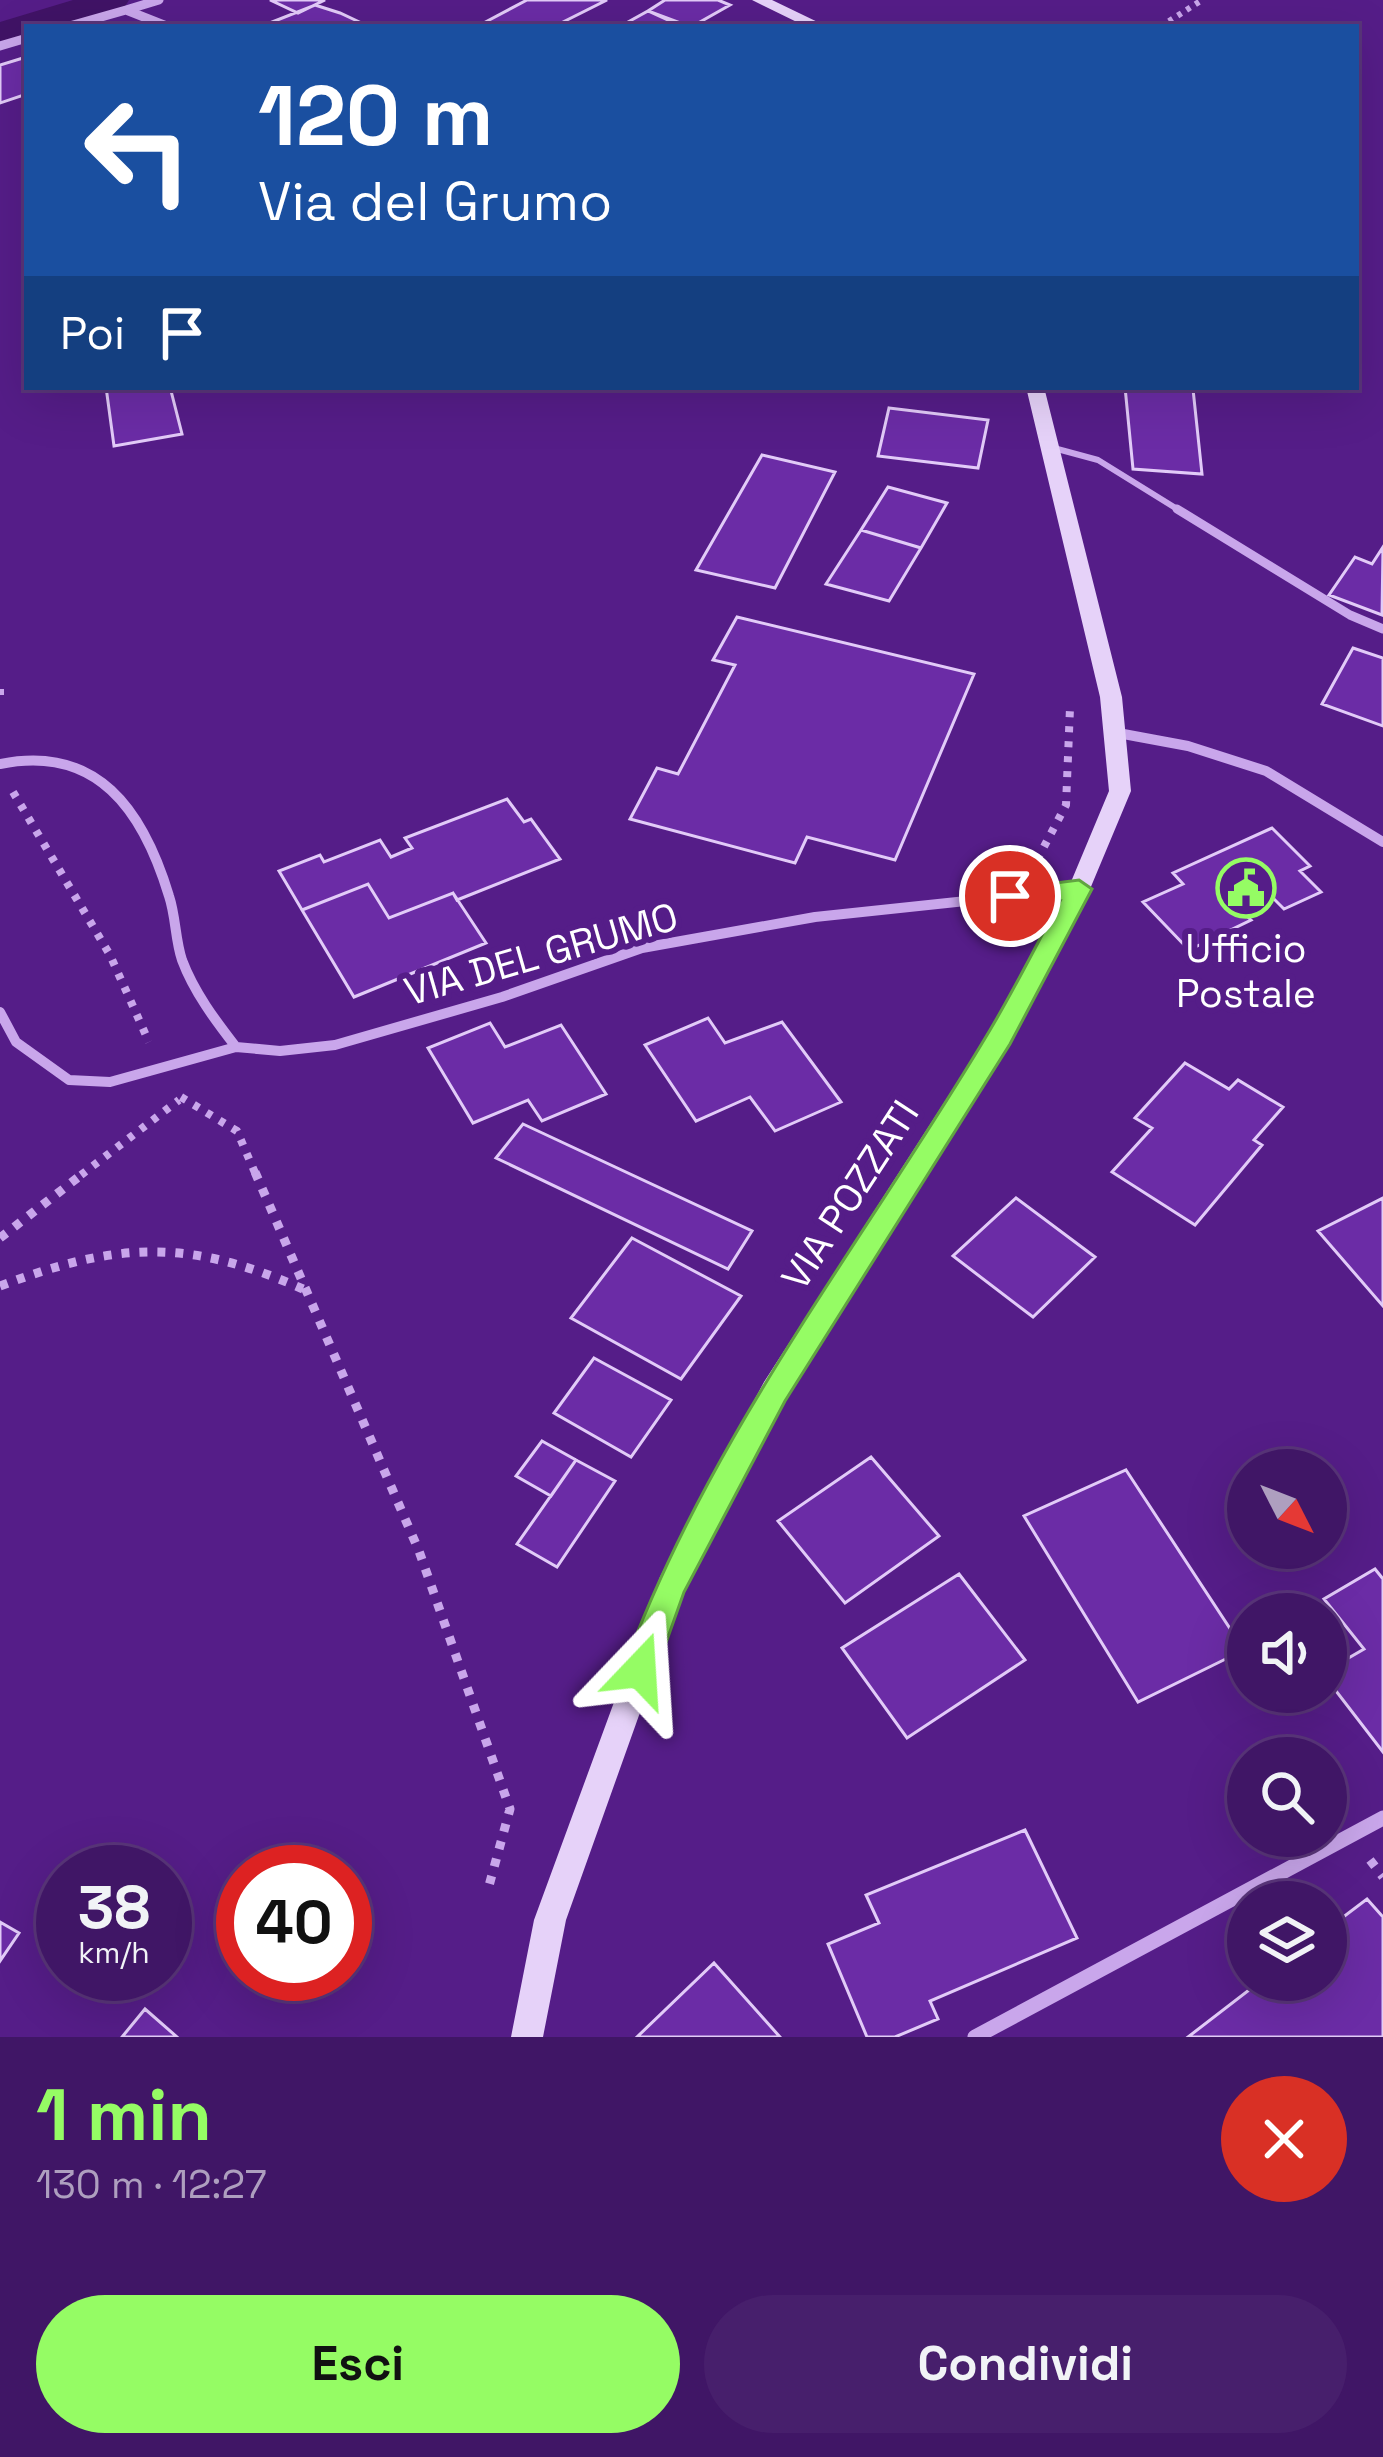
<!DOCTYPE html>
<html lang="it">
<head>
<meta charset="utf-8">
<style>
  body { margin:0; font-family:"Space Grotesk",sans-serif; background:#471f6c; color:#f1f3f6; height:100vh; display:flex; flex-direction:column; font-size:45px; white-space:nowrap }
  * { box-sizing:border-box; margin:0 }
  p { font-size:39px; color:#ae9fbf }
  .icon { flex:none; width:66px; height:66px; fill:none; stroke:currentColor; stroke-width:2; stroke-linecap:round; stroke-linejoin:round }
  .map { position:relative; height:2037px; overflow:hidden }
  .panel { display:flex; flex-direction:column; background:#401666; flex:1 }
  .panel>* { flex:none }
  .guide { position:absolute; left:24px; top:24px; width:1335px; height:366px; border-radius:0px; box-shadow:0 12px 48px #0002,0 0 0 3px #59357a; background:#1a4fa0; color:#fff; overflow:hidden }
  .needle { width:78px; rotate:132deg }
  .buttons { position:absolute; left:1227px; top:1449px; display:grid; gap:24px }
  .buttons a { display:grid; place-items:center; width:120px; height:120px; border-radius:50%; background:#401666; box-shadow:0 12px 48px #0002,0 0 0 3px #59357a; font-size:60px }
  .speed { position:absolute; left:36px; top:1845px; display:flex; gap:24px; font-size:60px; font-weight:700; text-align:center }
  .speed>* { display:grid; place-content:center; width:156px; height:156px; border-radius:50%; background:#401666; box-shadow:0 12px 48px #0002,0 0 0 3px #59357a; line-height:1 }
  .speed small { font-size:30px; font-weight:400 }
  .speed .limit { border:18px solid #d22; background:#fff; color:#111 }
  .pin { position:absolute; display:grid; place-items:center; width:102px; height:102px; color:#fff; margin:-51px; border:6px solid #fff; border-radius:50%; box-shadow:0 3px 12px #0007 }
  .me { position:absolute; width:132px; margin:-66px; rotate:20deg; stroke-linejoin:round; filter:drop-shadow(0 0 9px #0008) }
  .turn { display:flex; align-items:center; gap:42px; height:252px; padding:0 36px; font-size:54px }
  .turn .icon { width:156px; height:156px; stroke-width:2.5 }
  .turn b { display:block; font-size:84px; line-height:102px }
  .then { display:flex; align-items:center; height:114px; padding:0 36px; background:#0003; gap:24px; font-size:45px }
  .round { display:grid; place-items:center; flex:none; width:126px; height:126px; border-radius:63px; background:#471f6c }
  .summary { display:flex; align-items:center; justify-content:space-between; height:204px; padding:0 36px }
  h1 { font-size:72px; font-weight:800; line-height:90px; color:#95fc64 }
  .cta { display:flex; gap:24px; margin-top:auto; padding:24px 36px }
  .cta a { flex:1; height:138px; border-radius:72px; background:#95fc64; color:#111; font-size:48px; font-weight:800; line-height:138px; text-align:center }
  .cta a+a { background:#471f6c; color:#f1f3f6 }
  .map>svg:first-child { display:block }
</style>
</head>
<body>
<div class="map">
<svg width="1383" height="2037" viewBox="0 0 1383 2037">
  <rect width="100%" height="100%" fill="#551d88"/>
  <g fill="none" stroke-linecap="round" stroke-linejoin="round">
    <path fill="#401366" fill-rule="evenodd" d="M73,0H129L124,8L59,27H27V36L0,44V22Z"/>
  </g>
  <path fill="#6b2ca6" stroke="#e2cbf8" stroke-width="3" d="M270,0H325L298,13Z
    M527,0H607L553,27H476Z
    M718,0L730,5L691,27L648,11L665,0Z
    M315,5L340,13L370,27L262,26Z
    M648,11L683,27H619Z
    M23,58L27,62V94L0,103V65Z
    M106,387H170L182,434L114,446Z
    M1125,387L1193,389L1202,474L1133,469Z
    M889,408L988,420L978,468L878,456Z
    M762,455L835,472L775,588L696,570Z
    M888,487L947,503L921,548L861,530Z
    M861,530L921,548L889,601L826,584Z
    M1383,547L1382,615L1329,595L1355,557L1372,564Z
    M737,617L974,674L895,860L807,837L795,863L630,819L657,768L678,774L735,665L713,660Z
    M1353,648L1383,658V726L1322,704Z
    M507,799L524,822L531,819L560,859L457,900L453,893L389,918L368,884L302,910L279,871L320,855L324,862L380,840L391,857L412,848L405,838Z
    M1272,828L1310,866L1300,871L1321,892L1284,909L1269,894L1239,909L1251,920L1189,950L1143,902L1183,884L1173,873Z
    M368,884L389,918L453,893L486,943L354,997L302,910Z
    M708,1018L725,1043L782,1022L841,1102L775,1131L750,1097L696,1121L645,1045Z
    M490,1023L505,1047L561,1025L606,1094L542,1121L528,1100L473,1123L428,1048Z
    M1185,1063L1229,1089L1238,1080L1283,1107L1254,1140L1262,1145L1195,1225L1112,1172L1152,1128L1135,1118Z
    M523,1124L752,1231L728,1269L496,1158Z
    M1016,1198L1095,1257L1033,1317L953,1256Z
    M1383,1198V1306L1318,1231Z
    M632,1238L741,1296L681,1379L571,1318Z
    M594,1358L671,1400L631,1457L554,1413Z
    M542,1441L576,1460L551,1496L516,1476Z
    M871,1457L939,1536L845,1603L778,1521Z
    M576,1460L615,1481L557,1567L517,1544Z
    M1126,1470L1244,1650L1138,1702L1024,1516Z
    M1375,1569L1383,1579V1752L1326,1678V1671L1364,1649L1324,1599Z
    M959,1574L1025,1660L907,1738L842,1648Z
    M1025,1830L1077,1938L930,2001L938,2019L895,2037H867L828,1944L879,1923L866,1895Z
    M1367,1899L1383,1917V2037H1188L1262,1980H1326V1930Z
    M0,1922L19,1933L0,1961Z
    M714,1963L780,2037H637Z
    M145,2009L177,2037H122Z"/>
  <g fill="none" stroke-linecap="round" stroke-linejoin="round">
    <path stroke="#c9a6eb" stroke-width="6" stroke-dasharray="4.5 6" stroke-linecap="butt" d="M1160,27L1202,0"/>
    <path stroke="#c9a6eb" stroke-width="8" stroke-dasharray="6 9" stroke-linecap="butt" d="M0,689V695
      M13,792L110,955L149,1042
      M1037,860L1066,805L1070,708
      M181,1097L237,1131L256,1175
      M81,1175L179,1100"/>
    <path stroke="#c9a6eb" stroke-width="9" stroke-dasharray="8 10" stroke-linecap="butt" d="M255,1172L419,1551L510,1809L487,1893
      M0,1238L85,1172
      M0,1286C117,1242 187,1238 303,1289
      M1370,1860L1383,1877"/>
    <path stroke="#c9a6eb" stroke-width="6" d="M1050,447L1098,460L1182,512"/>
    <path stroke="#c9a6eb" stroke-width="9" d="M1177,509L1350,615L1383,629"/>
    <path stroke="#c9a6eb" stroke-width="9" d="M159,0L126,10L169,27
      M66,27L126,10
      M0,46L27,38"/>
    <path stroke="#c9a6eb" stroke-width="10" d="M1118,733L1188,746L1266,771L1383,842
      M0,764C97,744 143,810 169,896C176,917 175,939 182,960C194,992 215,1020 236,1047
      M0,1012L16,1042L69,1080L110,1082L236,1047L280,1051L335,1045L502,997L642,948L815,917L1079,889"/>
    <path stroke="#c9a6eb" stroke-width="15" d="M975,2037L1383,1818"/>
    <path fill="#e6d2f9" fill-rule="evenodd" d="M752,0H772L828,27H807Z
      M1026,387H1044L1122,697L1131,791L1090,889L1009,1044L784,1400L683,1592L566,1920L543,2037H511L534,1920L660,1577L764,1382L991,1030L1068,889L1109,791L1100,697Z"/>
  </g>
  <path fill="#95fc64" stroke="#61a441" stroke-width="3" d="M1079,880L1092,889L1010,1044L785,1401L684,1592L652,1682L640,1687L628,1682L623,1670C708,1436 864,1242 990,1030C1015,988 1037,944 1060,901L1010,906L997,896L1001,890Z"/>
  <defs>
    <g id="civic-ring" transform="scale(3)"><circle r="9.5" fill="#551d88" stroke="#95fc64" stroke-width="1.5"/><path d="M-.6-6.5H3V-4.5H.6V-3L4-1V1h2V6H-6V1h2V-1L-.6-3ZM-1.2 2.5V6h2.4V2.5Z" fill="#95fc64"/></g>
  </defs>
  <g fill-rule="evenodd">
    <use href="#civic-ring" x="1246" y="888"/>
  </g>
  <g text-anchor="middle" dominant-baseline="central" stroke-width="12" stroke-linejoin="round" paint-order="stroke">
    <g font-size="39" fill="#fff" stroke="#551d88">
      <text x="1246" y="948">Ufficio<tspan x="1246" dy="45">Postale</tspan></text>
    </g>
    <g font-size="39" fill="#fff" stroke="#551d88">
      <text transform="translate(541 954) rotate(-16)">VIA DEL GRUMO</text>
      <text transform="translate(850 1195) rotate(-57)">VIA POZZATI</text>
    </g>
  </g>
</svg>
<div class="buttons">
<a><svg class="needle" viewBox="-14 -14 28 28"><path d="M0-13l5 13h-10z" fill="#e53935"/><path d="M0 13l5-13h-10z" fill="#ae9fbf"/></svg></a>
<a><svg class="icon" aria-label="sound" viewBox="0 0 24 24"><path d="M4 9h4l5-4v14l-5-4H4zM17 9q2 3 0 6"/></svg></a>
<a><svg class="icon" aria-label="search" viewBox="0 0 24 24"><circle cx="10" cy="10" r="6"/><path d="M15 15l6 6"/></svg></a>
<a><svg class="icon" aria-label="layers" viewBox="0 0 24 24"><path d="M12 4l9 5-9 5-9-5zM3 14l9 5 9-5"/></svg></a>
</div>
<div class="speed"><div>38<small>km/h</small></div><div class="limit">40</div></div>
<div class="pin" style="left:1010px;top:896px;background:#d93025"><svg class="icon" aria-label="arrive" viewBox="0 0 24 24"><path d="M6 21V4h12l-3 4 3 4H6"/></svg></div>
<svg class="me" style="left:640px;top:1670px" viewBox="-20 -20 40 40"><path d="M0-17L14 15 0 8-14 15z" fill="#95fc64" stroke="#fff" stroke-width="4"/></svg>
<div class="guide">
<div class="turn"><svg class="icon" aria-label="left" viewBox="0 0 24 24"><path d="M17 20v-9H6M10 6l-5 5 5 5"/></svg><div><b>120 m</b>Via del Grumo</div></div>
<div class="then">Poi<svg class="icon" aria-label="arrive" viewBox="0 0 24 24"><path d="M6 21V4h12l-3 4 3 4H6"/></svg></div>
</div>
</div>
<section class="panel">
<div class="summary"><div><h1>1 min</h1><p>130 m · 12:27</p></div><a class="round" style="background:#d93025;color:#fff"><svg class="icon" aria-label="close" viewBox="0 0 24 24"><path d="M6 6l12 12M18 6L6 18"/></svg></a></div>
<div class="cta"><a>Esci</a><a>Condividi</a></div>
</section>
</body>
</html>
